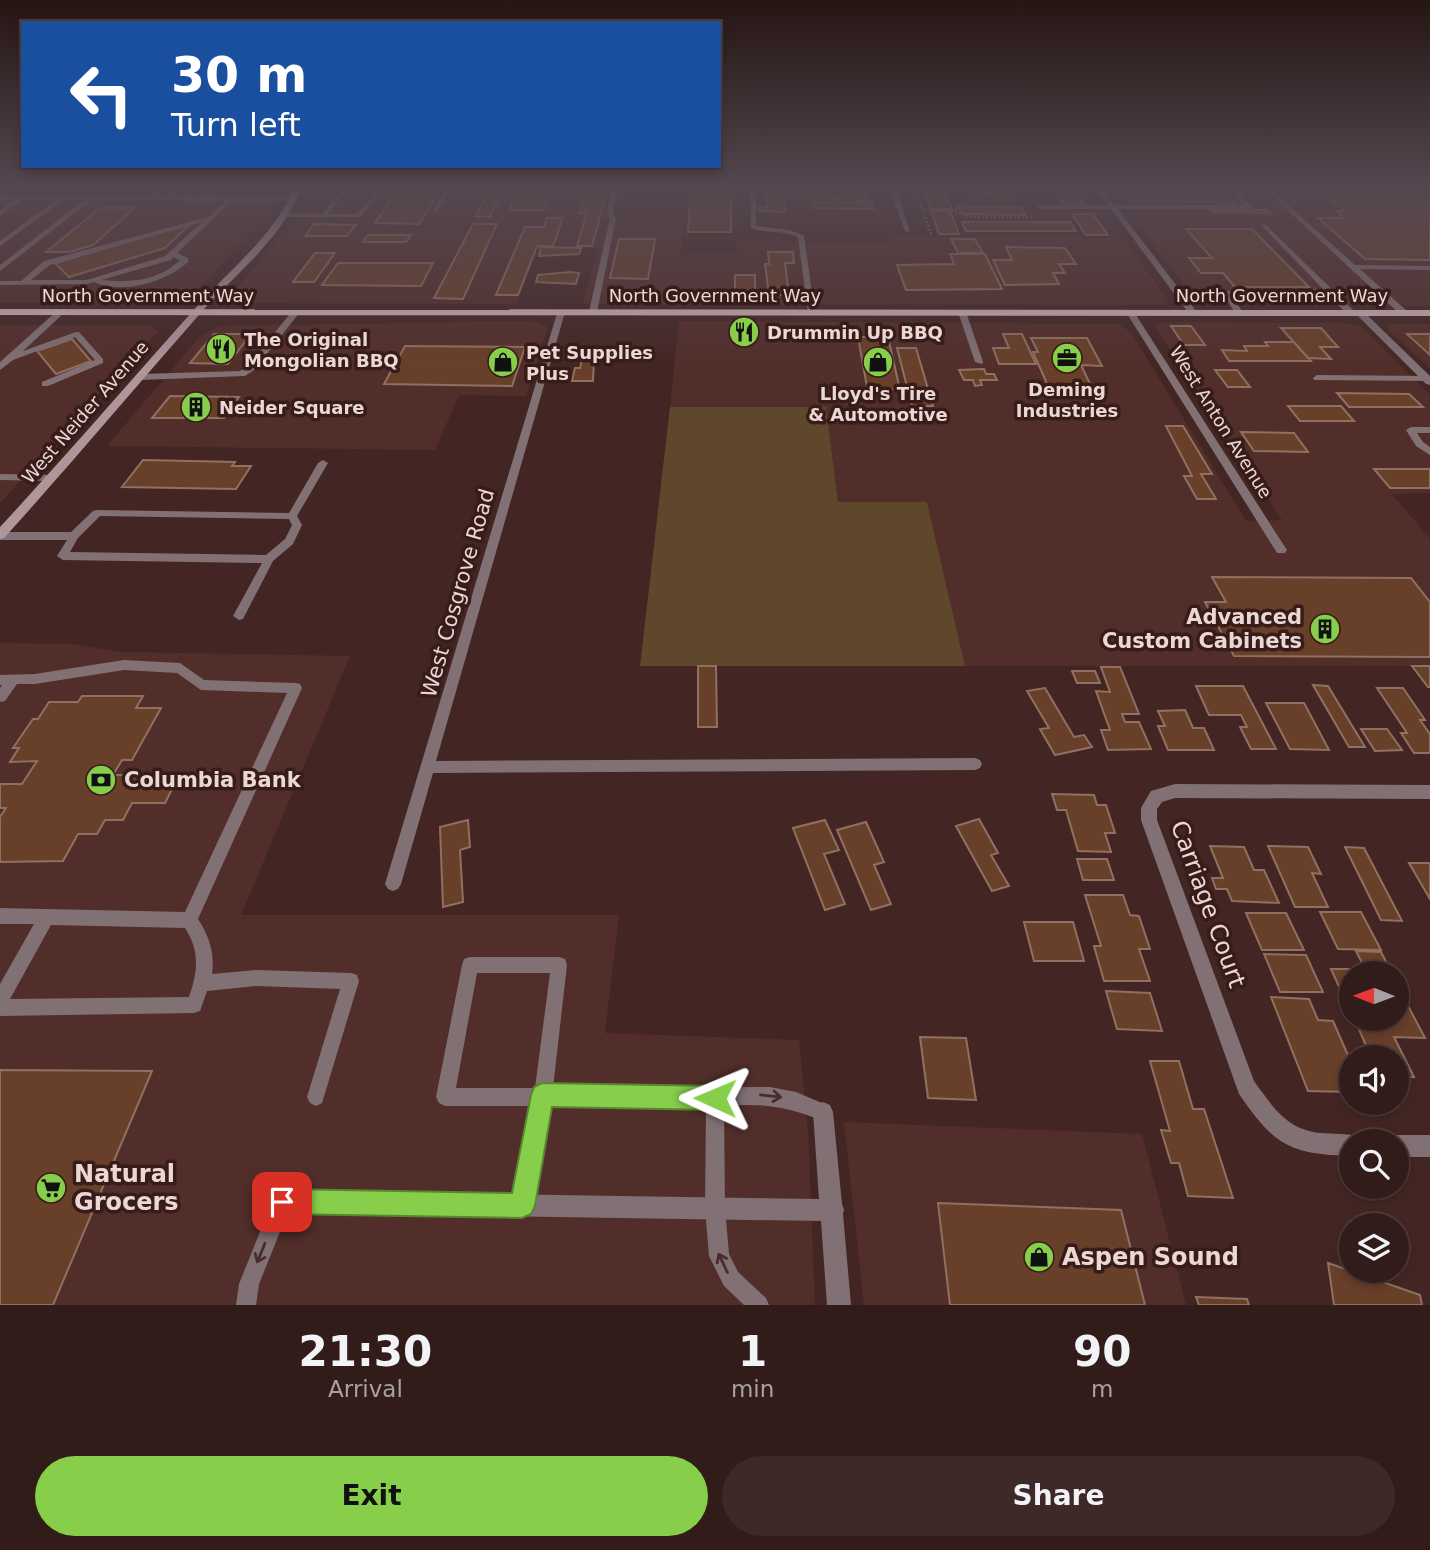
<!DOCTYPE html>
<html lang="en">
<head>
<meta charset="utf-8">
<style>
  body { margin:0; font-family:"DejaVu Sans",sans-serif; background:#3d2927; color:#f1f3f6; height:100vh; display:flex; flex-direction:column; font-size:26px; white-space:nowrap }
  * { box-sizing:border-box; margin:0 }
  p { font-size:23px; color:#a8a1a2 }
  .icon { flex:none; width:38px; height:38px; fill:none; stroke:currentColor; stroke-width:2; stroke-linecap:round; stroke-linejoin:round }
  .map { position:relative; height:1305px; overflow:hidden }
  .drawer { display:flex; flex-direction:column; background:#321c1a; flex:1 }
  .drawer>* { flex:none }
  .banner { position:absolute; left:21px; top:21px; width:700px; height:147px; border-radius:0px; box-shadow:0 4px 10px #0003,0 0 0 2px #4d3a39; background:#1a4fa0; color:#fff; overflow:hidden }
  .needle { width:46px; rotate:271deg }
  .controls { position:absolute; left:1339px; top:961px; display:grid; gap:14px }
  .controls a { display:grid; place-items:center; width:70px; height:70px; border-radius:50%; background:#321c1a; box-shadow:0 4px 10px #0003,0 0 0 2px #4d3a39; font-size:35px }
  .pin { position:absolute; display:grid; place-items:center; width:60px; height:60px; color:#fff; margin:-30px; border-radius:14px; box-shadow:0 4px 10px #0006 }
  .me { position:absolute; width:77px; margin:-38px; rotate:271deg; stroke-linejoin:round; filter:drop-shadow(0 0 5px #0008) }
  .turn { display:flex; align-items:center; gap:24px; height:147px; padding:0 35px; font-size:32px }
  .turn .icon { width:91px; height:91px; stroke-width:2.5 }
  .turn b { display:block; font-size:49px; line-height:60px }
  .eta { display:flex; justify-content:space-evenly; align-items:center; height:119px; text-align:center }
  .eta b { font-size:42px; font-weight:800; line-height:49px }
  .primary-button { display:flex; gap:14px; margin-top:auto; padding:14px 35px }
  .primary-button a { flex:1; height:80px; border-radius:42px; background:#87cf4b; color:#111; font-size:28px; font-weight:800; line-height:80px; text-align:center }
  .primary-button a+a { background:#3d2927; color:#f1f3f6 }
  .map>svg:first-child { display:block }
</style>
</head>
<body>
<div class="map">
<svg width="1430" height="1305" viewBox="0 0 1430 1305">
  <rect width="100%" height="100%" fill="#432623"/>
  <path fill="#522e2a" d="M0,187H283L277,204L194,294L182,301L161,303H0Z
    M312,187H613L607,216L684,217L681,254H737V241L892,243L890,236L1123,238L1170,303L1159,305L583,304L598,248L539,247L517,304L241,303L230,300V296L302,210Z
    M1108,187H1430V306L1199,303Z
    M530,321L548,327L526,396L459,395L435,450L107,446L201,335L220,326Z
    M679,321L1118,324L1131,332L1246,521L1282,520L1154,325L1165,322L1343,323L1361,326L1430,395V493L1392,494L1430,539V666H965L927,502H838L826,407H670Z
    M1392,324H1430V369L1389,331L1387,326Z
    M0,325H148L158,331L0,503Z
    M0,643L73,644L120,652L350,656L241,915H619L605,1033L799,1040L808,1131L815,1305H0Z
    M844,1122L1142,1134L1186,1305H864Z"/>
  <path fill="#5f472c" d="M670,407H826L838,502H927L965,666H640Z"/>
  <path fill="#683f29" stroke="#8f7061" stroke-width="2" d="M401,187H442L419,224L375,223Z
    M491,187H504L490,217L476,216Z
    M520,187H553L544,210H509Z
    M588,187H608L592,246H577L587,213H579Z
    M691,187H731V232H688Z
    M766,187H783L785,212L759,211V207L767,208Z
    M795,187H819L821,196L797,197Z
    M847,187H863L866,200L850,199Z
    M923,187H943L952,209H931Z
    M983,187H1002L1008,197L988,196Z
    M1052,187H1074H1071L1083,204L1063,203Z
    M1331,187H1430V260L1365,259L1318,218H1344L1336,211H1345L1324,194H1340Z
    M1148,190L1224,193L1235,203L1131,200L1125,193H1150Z
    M828,198H840L841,202H871L873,209L814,208L813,203L828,202Z
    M959,206L1021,207L1025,215L962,214Z
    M100,208H135L93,245L69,252H46Z
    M1211,210H1267L1270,213L1213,212Z
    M931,211H950L959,234H939Z
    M1072,214H1093L1108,235H1086Z
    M547,218H563L553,246H537L518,295H496L525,227H544Z
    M962,222H1070L1076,231H966Z
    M314,224L356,225L347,236H305Z
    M473,224H497L463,299L434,298Z
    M183,226L187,227L165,248L69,277L55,263Z
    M1186,229H1252L1309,287H1235L1223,273H1201L1189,258H1212Z
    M368,235H411L406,242H363Z
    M619,239H655L648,279L610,278Z
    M951,239H975L983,253H958Z
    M541,247L581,248L579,254L539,256Z
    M1006,247L1065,248L1076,264H1059L1065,273H1053L1059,284L1005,285L993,260H1012Z
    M768,252H793L794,263H785L789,295H769L765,264H769Z
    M315,253H335L314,282H293Z
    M950,254H985L1002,289L906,290L897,265L954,264Z
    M338,263H433L421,286L322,285Z
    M570,272L579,273L576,284L536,282L538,275Z
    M735,275H755V294H735Z
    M1171,326H1191L1205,345H1184Z
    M1281,328H1321L1338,347H1320L1331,359L1308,358Z
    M214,334H251L228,364L190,363Z
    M1003,334H1022L1036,364H999L993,348H1009Z
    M1407,334H1430V355Z
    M858,337H888L900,390L867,387Z
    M1031,338H1087L1102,366L1081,365L1091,386H1048L1033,352H1038Z
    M72,339L91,361L56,374L37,351Z
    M1265,342H1294L1311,361H1229L1222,350L1247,351L1244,346H1268Z
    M405,346L525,347L512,386L384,384Z
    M897,348H916L933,406H912Z
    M585,349H612L610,359H594L593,381H572L575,368H580Z
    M984,369L986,374H994L997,380H980L982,385L975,386L973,380H964L959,370Z
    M1215,370H1237L1250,387H1228Z
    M1337,393L1409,394L1423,407H1349Z
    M170,396L239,397L224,418H152Z
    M1288,406H1341L1354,421H1300Z
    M1166,426H1183L1212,474H1201L1216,499H1197L1184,476H1192Z
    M1241,432L1294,433L1308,452L1254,451Z
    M143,460L235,462L232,466H251L236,489L122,487Z
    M1374,469H1430V488H1390Z
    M1212,577L1411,578L1430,602V657L1234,656L1205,602H1226Z
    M698,666H716L717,727H698Z
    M1412,666H1430V687H1428Z
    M1101,667H1120L1139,714H1122L1125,722H1139L1151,749L1108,750L1101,730H1110L1096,691L1110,692Z
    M1072,671H1095L1100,683H1077Z
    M1313,685L1328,686L1365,747H1349Z
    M1196,686H1243L1276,749H1251L1240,727H1247L1241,715H1209Z
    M1045,688L1074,737L1084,735L1092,747L1055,755L1040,729L1049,728L1027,691Z
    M1377,688H1403L1425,720H1420L1430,734V753H1414L1401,733H1407Z
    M82,696H143L136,708H161L132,760H122L113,775H179L165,803H132L123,820H105L97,834H78L63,861L0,862V817L6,808H0V784H22L37,761L10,762L19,748H13L33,719H38L49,702H78Z
    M1266,703H1304L1329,750L1290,749Z
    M1185,710L1193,728H1204L1214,750H1168L1158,726H1165L1158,711Z
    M1361,729H1387L1402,750L1375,751Z
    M1052,794L1094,795L1097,805H1106L1115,833H1105L1111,852L1078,851L1066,810H1057Z
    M979,819L998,853L991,855L1009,886L992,891L956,826Z
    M468,820L470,847L460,850L463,902L443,907L440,827Z
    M825,820L839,850L824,854L845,904L825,910L793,828Z
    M866,822L884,862L874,865L891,904L871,910L837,830Z
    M1210,846L1244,847L1254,870H1264L1279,903L1232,901L1227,889H1216L1212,878H1223Z
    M1268,846L1308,847L1321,874L1312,873L1328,907H1295Z
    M1345,847L1364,848L1402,921L1381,920Z
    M1077,859H1107L1114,880H1083Z
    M1409,863H1430V899Z
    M1085,895H1123L1130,915L1139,916L1150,949H1139L1150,981H1104L1094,946H1101Z
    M1320,912H1361L1381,950L1338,949Z
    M1246,913H1286L1304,950H1262Z
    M1024,922H1073L1084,961H1034Z
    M1356,951L1381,952L1392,973H1351V1013L1331,969H1365Z
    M1264,954L1306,955L1323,992H1280Z
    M1396,983L1425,1038L1394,1037L1414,1077H1396V1057H1371L1354,1018H1396Z
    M1106,991L1150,993L1162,1031L1117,1029Z
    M1271,997L1309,999L1318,1020L1333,1021L1351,1062V1069H1341L1351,1092L1308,1091Z
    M920,1037L966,1038L976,1100L928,1098Z
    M1150,1061H1179L1193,1109H1204L1233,1198L1188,1196L1179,1163H1171L1161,1130L1170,1131Z
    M0,1070L152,1071L53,1305H0Z
    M938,1203L1121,1210L1145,1305H950Z
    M1328,1263L1420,1295L1422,1305H1334Z
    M1196,1297L1247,1299L1249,1305H1199Z"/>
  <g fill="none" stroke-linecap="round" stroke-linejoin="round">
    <path stroke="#8d7572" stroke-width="2.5" stroke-dasharray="2 2" stroke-linecap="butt" d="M915,187L931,234
      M923,209L951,210L972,217H1033
      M955,211L956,207L977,197V187"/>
    <path fill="#817174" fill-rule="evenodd" d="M161,187H167L156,197H166L178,187H184L174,197H184L195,187H201L191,197H201L213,187H219L208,197H293L296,199L293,201H232L177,253L188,258V262C166,282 122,295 94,282L87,284L0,285V281H21L44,261L208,217L225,201L92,200L0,271V265L84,200H64L0,246V241L56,200H22L0,216V211L14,200H0V196L148,197ZM202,222L165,256L87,280H31L50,265ZM173,257L180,260C158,281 130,283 101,280L171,260Z
      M344,187H350L328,214H357L379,187H385L361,217H284L281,215L284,213L322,214Z
      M447,187H453L437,211H433Z
      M612,187H618L613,213L616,218L597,312L593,314L589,312L610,218L607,213Z
      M750,187H756V226L790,230L804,236L815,314L808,312L798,237C783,230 766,234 751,228Z
      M884,187H890L898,194L910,232L905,231L892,195Z
      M1099,187H1233L1253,207L1250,209H1040L1037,207L1040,205H1244L1230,191L1097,190Z
      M1262,187H1268L1355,265L1430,266V270L1360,269L1407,311V315H1401Z
      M1265,224L1354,311V315H1348L1327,293L1232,295L1243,313L1236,315L1223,293L1224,291L1323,289L1263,227L1262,226Z
      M58,310L65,312L23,351L76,332H79L103,359V363L48,386H42V382L95,360L75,337L13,360L0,370V362Z
      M293,310L300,312L254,370L245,376L140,380L136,377L140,374L240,371L248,366Z
      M558,310L565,312L436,761L975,758L980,760L982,764L980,768L975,770L433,773L401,884L398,889L393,891L388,889L385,884Z
      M959,310L966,312L983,362L982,364L975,362L958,312Z
      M1317,375L1427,376L1430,377V381L1314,380L1313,378Z
      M1430,427V433H1417L1423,442L1430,447V455L1416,446L1406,430L1411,427Z
      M323,460L328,463L297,516L302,525L293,544L273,561L243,619L239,620L233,616L262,563L63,560L57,556L67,540H0V532H71L93,511L97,510L289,513L318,463ZM100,516L289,519L292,525L285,539L266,555L70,552L78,538Z
      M0,474L51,475L56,478L51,481L0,480Z
      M124,660L180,663L204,680L296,683L300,684L302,688L198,919C209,936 215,953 212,974L256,970L351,973L357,975L359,981L322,1103L316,1106L310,1103L307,1097L340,989L256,986L207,991L200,1011L194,1013L0,1016V984L34,924H0V908L185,912L287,693L201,690L177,673L124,670L35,684H17L5,701L0,702V688L2,685H0V675L35,674ZM51,925L185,928C200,951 198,971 189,997L10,999Z
      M470,957H559L565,959L567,965L553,1088L770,1087L796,1092L829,1106L832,1112L829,1118L823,1121C786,1106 764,1103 724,1106L725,1208L729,1254L738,1272L766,1298L769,1305H744L724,1286L709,1256L705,1208L706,1107L550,1106L532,1205L529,1212L522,1215L515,1212L512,1205L532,1106H445L439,1103L436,1097L462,965L464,959ZM477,973H550L535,1088H456Z
      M282,1192L289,1195L292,1202L259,1284L256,1305H236L239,1284L272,1202L275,1195Z"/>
    <path fill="#817174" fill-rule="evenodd" d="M1095,187H1101L1196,311V315H1190Z
      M1127,310L1134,312L1285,547L1287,550L1285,553H1277L1126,312Z
      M1357,311H1363L1430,376V385L1426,384L1357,315Z
      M1175,784L1430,785V799L1175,798L1162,802L1157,809V820L1254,1081C1273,1107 1286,1129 1320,1133C1333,1134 1347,1133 1359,1137L1360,1141H1351V1156C1289,1154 1274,1145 1239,1094L1141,820V808L1151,791Z
      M823,1102L830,1105L833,1112L842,1204L844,1210L843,1214L851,1305H827L821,1221L282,1213L274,1210L271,1202L274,1194L282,1191L819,1199L813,1112L816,1105Z
      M1396,1135H1430V1157H1396V1141H1387Z"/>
    <path fill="#af969b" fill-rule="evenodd" d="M294,187H301C283,238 240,269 205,308C138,384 73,462 4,538L0,539V527C69,453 134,376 202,301C235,264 275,235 294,187Z"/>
    <path fill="#d3b3b9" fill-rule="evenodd" d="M0,309L1430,310V316L0,315Z"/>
  </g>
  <defs><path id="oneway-shaft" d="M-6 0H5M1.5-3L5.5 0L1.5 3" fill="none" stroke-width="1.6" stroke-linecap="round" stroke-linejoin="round" transform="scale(1.75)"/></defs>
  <g stroke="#472d2b">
    <use href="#oneway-shaft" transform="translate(771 1096) rotate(6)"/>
    <use href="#oneway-shaft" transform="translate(261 1253) rotate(112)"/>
    <use href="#oneway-shaft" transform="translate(723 1263) rotate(-115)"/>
  </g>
  <linearGradient id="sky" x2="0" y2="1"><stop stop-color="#251513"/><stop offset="0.51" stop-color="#554750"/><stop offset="1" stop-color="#554750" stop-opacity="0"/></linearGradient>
  <rect width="1430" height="369" fill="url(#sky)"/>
  <path fill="#87cf4b" stroke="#588731" stroke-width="2" d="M542,1083L715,1086L723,1090L726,1098L723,1106L715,1110L552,1107L535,1206L531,1214L522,1218L282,1214L273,1211L269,1202L273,1193L282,1189L512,1193L531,1095L534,1087Z"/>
  <defs>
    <g id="restaurant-disc" transform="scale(1.575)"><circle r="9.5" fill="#87cf4b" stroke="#381c19"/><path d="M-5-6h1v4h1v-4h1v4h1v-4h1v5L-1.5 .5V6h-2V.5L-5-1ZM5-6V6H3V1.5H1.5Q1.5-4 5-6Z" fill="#111"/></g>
    <g id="office-disc" transform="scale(1.575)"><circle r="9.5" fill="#87cf4b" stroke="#381c19"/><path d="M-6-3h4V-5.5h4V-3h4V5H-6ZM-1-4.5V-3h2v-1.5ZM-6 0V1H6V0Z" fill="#111"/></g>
    <g id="shop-disc" transform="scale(1.575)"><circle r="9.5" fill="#87cf4b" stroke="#381c19"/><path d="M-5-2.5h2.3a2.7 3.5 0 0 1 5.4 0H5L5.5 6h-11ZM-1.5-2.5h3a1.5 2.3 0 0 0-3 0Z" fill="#111"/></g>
    <g id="building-disc" transform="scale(1.575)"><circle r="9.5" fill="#87cf4b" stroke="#381c19"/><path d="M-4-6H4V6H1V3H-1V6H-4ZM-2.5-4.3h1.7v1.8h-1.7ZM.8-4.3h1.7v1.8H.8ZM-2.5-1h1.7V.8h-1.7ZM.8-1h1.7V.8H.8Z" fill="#111"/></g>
    <g id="bank-disc" transform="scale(1.575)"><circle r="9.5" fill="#87cf4b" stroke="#381c19"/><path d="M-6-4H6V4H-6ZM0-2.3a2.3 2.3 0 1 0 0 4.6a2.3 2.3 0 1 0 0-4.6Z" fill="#111"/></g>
    <g id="supermarket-disc" transform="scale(1.575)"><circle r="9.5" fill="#87cf4b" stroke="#381c19"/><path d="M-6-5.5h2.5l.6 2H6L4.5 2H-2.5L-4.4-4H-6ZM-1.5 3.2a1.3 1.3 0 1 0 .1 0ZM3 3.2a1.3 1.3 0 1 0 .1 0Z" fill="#111"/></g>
  </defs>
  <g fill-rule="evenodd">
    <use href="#restaurant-disc" x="744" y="332"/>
    <use href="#restaurant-disc" x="221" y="349"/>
    <use href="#office-disc" x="1067" y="358"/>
    <use href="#shop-disc" x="503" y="362"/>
    <use href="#shop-disc" x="878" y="362"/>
    <use href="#building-disc" x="196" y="407"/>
    <use href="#building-disc" x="1325" y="629"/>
    <use href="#bank-disc" x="101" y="780"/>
    <use href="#supermarket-disc" x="51" y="1188"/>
    <use href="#shop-disc" x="1039" y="1257"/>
  </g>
  <g text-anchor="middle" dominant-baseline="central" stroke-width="7" stroke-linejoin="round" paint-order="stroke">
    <g font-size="18" fill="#ebd8d5" stroke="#381c19">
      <text x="148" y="295">North Government Way</text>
      <text x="715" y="295">North Government Way</text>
      <text x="1282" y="295">North Government Way</text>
      <text transform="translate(85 412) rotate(-49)">West Neider Avenue</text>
      <text transform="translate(1221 422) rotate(58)">West Anton Avenue</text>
    </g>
    <g font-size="18" font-weight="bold" fill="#ebd8d5" stroke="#381c19" text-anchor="start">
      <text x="767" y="332">Drummin Up BBQ</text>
      <text x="244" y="339">The Original<tspan x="244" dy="21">Mongolian BBQ</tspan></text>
      <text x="526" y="352">Pet Supplies<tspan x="526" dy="21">Plus</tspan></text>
      <text x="1067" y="389" text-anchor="middle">Deming<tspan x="1067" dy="21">Industries</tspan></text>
      <text x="878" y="393" text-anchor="middle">Lloyd's Tire<tspan x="878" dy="21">&amp; Automotive</tspan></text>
      <text x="219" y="407">Neider Square</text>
    </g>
    <g font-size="21" fill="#ebd8d5" stroke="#381c19">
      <text transform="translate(458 593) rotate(-74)">West Cosgrove Road</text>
    </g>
    <g font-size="21" font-weight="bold" fill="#ebd8d5" stroke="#381c19" text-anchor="end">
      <text x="1302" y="617">Advanced<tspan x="1302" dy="24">Custom Cabinets</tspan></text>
      <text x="124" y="780" text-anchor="start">Columbia Bank</text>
    </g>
    <g font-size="24" fill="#ebd8d5" stroke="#381c19">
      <text transform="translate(1208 904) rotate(70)">Carriage Court</text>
    </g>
    <g font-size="24" font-weight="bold" fill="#ebd8d5" stroke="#381c19" text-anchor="start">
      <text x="74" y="1174">Natural<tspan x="74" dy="28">Grocers</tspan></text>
      <text x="1062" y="1257">Aspen Sound</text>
    </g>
  </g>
</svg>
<div class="controls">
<a><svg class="needle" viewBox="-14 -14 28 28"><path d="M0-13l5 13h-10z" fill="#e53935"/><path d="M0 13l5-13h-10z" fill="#a8a1a2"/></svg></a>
<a><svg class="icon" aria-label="sound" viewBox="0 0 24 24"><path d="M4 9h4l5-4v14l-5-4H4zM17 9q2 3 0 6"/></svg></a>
<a><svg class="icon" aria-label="search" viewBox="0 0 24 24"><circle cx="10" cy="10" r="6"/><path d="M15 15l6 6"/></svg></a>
<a><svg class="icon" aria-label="layers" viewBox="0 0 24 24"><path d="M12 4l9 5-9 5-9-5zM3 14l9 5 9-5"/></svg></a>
</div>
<div class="pin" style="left:282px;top:1202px;background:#d93025"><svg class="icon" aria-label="arrive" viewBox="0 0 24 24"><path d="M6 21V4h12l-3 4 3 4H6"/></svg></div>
<svg class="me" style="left:715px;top:1098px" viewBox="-20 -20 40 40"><path d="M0-17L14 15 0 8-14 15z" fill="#87cf4b" stroke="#fff" stroke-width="4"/></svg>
<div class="banner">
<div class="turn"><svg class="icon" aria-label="left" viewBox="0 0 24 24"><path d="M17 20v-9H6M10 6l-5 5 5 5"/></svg><div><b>30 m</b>Turn left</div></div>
</div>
</div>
<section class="drawer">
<div class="eta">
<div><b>21:30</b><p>Arrival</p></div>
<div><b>1</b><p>min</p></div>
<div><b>90</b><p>m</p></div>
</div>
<div class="primary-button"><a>Exit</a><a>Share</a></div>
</section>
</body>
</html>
